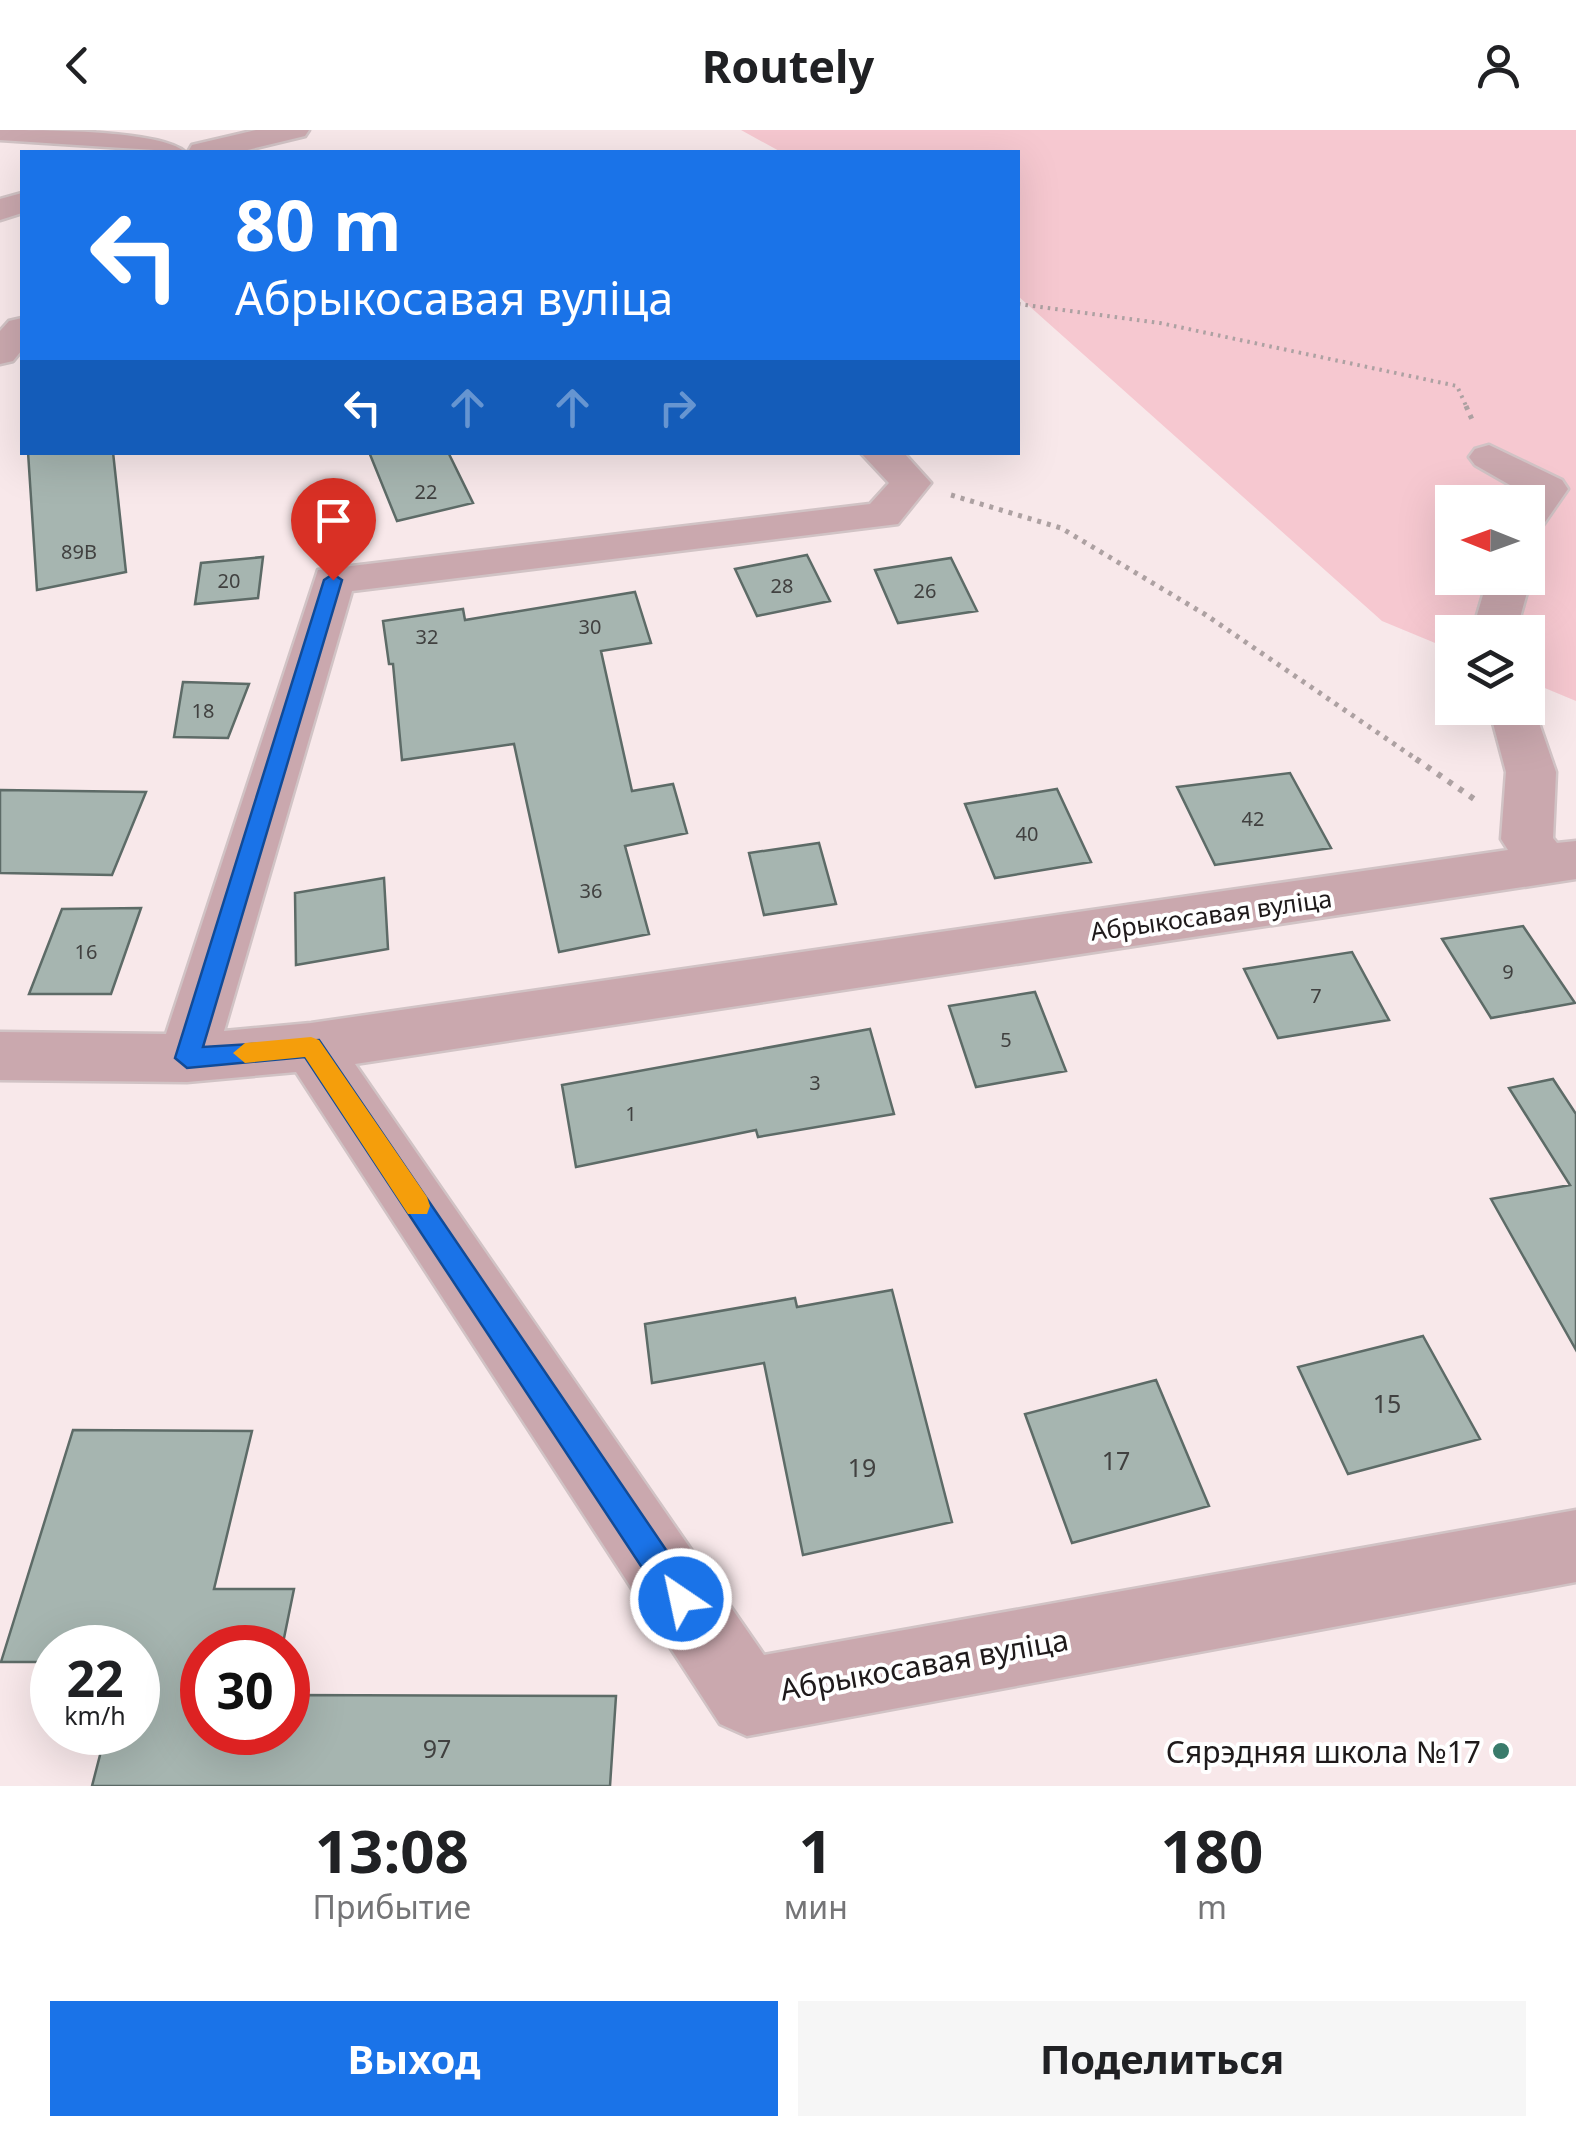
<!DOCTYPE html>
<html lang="ru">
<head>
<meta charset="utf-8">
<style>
  body { margin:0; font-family:"Noto Sans",sans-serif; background:#f6f6f6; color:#202124; height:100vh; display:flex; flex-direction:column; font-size:38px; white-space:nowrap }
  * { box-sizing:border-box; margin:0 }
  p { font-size:32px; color:#757577 }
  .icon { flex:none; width:55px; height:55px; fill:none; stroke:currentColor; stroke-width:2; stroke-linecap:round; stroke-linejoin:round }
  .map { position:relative; height:1656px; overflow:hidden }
  .panel { display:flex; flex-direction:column; background:#fff; flex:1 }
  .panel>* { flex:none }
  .banner { position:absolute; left:20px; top:20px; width:1000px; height:305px; border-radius:0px; box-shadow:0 10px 40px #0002; background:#1a73e8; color:#fff; overflow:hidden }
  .needle { width:65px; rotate:271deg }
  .fabs { position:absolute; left:1435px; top:355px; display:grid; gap:20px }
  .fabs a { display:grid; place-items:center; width:110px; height:110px; border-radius:0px; background:#fff; box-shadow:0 10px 40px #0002; font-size:50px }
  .speed { position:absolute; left:30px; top:1495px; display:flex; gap:20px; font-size:50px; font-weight:700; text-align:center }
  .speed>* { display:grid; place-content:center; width:130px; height:130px; border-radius:50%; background:#fff; box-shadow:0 10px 40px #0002; line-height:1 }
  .speed small { font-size:25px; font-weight:400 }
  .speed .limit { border:15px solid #d22; background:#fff; color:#111 }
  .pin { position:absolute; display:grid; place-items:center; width:85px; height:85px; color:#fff; margin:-102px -42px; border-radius:50% 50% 50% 0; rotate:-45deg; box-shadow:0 0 10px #0007 }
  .pin .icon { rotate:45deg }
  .me { position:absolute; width:110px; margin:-55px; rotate:326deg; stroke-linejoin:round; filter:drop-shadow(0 0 8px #0008) }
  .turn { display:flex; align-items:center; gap:35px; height:210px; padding:0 50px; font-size:45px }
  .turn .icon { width:130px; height:130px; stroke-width:2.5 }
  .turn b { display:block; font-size:70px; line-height:85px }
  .lanes { display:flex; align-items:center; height:95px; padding:0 50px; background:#0003; justify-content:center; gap:50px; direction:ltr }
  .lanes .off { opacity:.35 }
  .eta { display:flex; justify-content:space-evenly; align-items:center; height:170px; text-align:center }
  .eta b { font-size:60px; font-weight:700; line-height:70px }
  .primary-button { display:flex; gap:20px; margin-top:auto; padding:20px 50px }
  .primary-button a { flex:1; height:115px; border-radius:0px; background:#1a73e8; color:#fff; font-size:40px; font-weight:700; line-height:115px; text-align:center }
  .primary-button a+a { background:#f6f6f6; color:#202124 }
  header { display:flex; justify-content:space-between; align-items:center; height:130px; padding:0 50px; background:#fff; font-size:45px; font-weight:700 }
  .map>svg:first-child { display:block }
</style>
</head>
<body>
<header><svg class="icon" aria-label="back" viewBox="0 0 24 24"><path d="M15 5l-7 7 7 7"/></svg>Routely<svg class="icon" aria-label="person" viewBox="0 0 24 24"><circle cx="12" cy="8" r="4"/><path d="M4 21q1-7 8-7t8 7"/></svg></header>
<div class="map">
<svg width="1576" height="1656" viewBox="0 0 1576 1656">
  <rect width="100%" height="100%" fill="#f8e8ea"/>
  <path fill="#f6c8d0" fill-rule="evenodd" d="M741,0H1576V571L1528,551V502H1452V520L1382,491L1018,166V22H781ZM1452,372H1528V448H1452Z"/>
  <path fill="#a6b5b0" stroke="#5d6b67" stroke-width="2.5" d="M28,322H113L126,442L37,460Z
    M369,322H448L473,373L397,391Z
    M807,425L830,471L757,486L735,439Z
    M263,427L258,468L195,474L201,433Z
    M951,428L977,481L898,493L875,440Z
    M635,462L651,513L601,521L632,661L673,654L687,703L625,716L649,804L559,822L514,614L402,630L393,534H389L383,491L463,479L465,490Z
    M183,552L249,554L228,608L174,607Z
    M1290,643L1331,718L1215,735L1177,657Z
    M1057,659L1091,732L995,748L965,674Z
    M0,660L146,662L112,745L0,743Z
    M819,713L836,774L764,785L749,723Z
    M384,748L388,819L296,835L295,763Z
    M141,778L111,864H29L62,779Z
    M1523,796L1575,873L1491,888L1442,809Z
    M1352,822L1389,890L1278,908L1244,839Z
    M1035,862L1066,941L976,957L949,876Z
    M870,899L894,984L758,1007L756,1000L576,1037L562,955Z
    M1553,949L1576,984V1220L1491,1069L1570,1055L1509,958Z
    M892,1160L952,1392L803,1425L764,1233L652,1253L645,1194L795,1168L797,1177Z
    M1423,1206L1480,1309L1348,1344L1298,1237Z
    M1156,1250L1209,1376L1072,1413L1025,1284Z
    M73,1300L252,1301L214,1459H294L282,1518H202V1602H288V1565L616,1566L610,1656H92L106,1602H138V1518H52V1532H1Z"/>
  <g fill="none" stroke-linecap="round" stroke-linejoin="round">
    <g stroke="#d1c3c5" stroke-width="5">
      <path id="minor" d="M0,0C41,0 161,0 185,22L0,10Z
        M256,0H309L305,6L239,22H188L192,15Z
        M22,63V83L0,90V69Z
        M22,188V220L13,231L0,234V201L9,191Z
        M1489,315L1562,350L1568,359L1543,395L1528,398V372H1517L1524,363L1475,335L1469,327L1475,319Z
        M860,322H903L931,353L898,394L352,461L224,901L311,893L1508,720L1501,709L1506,642L1489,578H1528L1530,567L1556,642L1553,708L1557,713L1576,711V749L355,934L764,1525L1576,1380V1452L747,1606L720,1594L296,942L187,952L0,950V902L166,904L318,440L870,374L889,353Z
        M1528,443L1531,448L1516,502H1472L1488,448H1528Z"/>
    </g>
    <path stroke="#ada1a2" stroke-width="4" stroke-dasharray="2.5 5" stroke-linecap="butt" d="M1018,174L1160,193L1457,256L1467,278"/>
    <path stroke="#ada1a2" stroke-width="5" stroke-dasharray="4 6" stroke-linecap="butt" d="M1466,276L1474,294
      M951,365L1061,398L1206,485L1419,631"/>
    <path stroke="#ada1a2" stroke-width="6" stroke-dasharray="5 8" stroke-linecap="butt" d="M1416,629L1477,671"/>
    <use href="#minor" fill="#caa8ae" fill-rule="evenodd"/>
  </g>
  <path fill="#1a73e8" stroke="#114b97" stroke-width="2.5" d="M333,444L342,450L203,917L319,910L692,1458L697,1469L692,1480L681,1484L670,1480L305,927L187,938L175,928L324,450Z"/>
  <path fill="#f59e0b" d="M311,907L319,910L427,1067L430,1076L427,1084H408L305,927L245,933L233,923L245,913Z"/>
  <circle fill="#397b6b" stroke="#fff" stroke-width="4" cx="1501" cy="1621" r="10"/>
  <g text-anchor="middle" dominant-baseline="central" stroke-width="8" stroke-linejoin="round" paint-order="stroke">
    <g font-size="20" fill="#414140">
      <text x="426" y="361">22</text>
      <text x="79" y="421">89В</text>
      <text x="229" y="450">20</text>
      <text x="782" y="455">28</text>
      <text x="925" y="460">26</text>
      <text x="590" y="496">30</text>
      <text x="427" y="506">32</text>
      <text x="203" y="580">18</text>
      <text x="1253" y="688">42</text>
      <text x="1027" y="703">40</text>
      <text x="591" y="760">36</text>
      <text x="86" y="821">16</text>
      <text x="1508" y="841">9</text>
      <text x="1316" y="865">7</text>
      <text x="1006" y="909">5</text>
      <text x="815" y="952">3</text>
      <text x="631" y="983">1</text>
    </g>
    <g font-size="25" fill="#1f1a1b" stroke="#fff">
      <text transform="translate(1211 784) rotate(-8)">Абрыкосавая вуліца</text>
    </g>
    <g font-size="25" fill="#414140">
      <text x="1387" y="1273">15</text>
      <text x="1116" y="1330">17</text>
      <text x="862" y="1337">19</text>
      <text x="437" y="1618">97</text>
    </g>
    <g font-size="30" fill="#1f1a1b" stroke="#fff">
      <text transform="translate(924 1534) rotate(-10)">Абрыкосавая вуліца</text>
    </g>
    <g font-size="30" fill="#1f1a1b" stroke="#fff" text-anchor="end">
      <text x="1481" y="1621">Сярэдняя школа №17</text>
    </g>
  </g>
</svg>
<div class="fabs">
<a><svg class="needle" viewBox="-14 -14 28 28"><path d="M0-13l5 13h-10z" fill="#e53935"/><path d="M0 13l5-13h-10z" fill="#757577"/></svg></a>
<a><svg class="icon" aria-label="layers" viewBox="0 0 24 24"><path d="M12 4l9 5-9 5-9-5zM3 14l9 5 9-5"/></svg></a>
</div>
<div class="speed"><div>22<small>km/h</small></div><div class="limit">30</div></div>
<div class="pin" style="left:333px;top:450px;background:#d93025"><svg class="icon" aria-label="arrive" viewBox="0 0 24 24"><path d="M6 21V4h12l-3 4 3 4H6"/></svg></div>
<svg class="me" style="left:681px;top:1469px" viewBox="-20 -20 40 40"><circle r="17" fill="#1a73e8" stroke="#fff" stroke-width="3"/><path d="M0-11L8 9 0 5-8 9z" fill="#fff"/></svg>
<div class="banner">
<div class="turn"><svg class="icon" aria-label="left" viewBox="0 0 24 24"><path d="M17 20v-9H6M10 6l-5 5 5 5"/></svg><div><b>80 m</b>Абрыкосавая вуліца</div></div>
<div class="lanes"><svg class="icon" aria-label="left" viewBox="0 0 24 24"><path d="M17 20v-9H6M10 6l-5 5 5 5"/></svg><svg class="icon off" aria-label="ahead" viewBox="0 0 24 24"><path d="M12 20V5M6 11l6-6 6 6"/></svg><svg class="icon off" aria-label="ahead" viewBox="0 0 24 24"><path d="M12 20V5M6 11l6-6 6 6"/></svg><svg class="icon off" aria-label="right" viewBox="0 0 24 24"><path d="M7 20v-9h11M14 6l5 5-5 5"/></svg></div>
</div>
</div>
<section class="panel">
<div class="eta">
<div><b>13:08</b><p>Прибытие</p></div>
<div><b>1</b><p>мин</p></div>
<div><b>180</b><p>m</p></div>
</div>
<div class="primary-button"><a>Выход</a><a>Поделиться</a></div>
</section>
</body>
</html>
